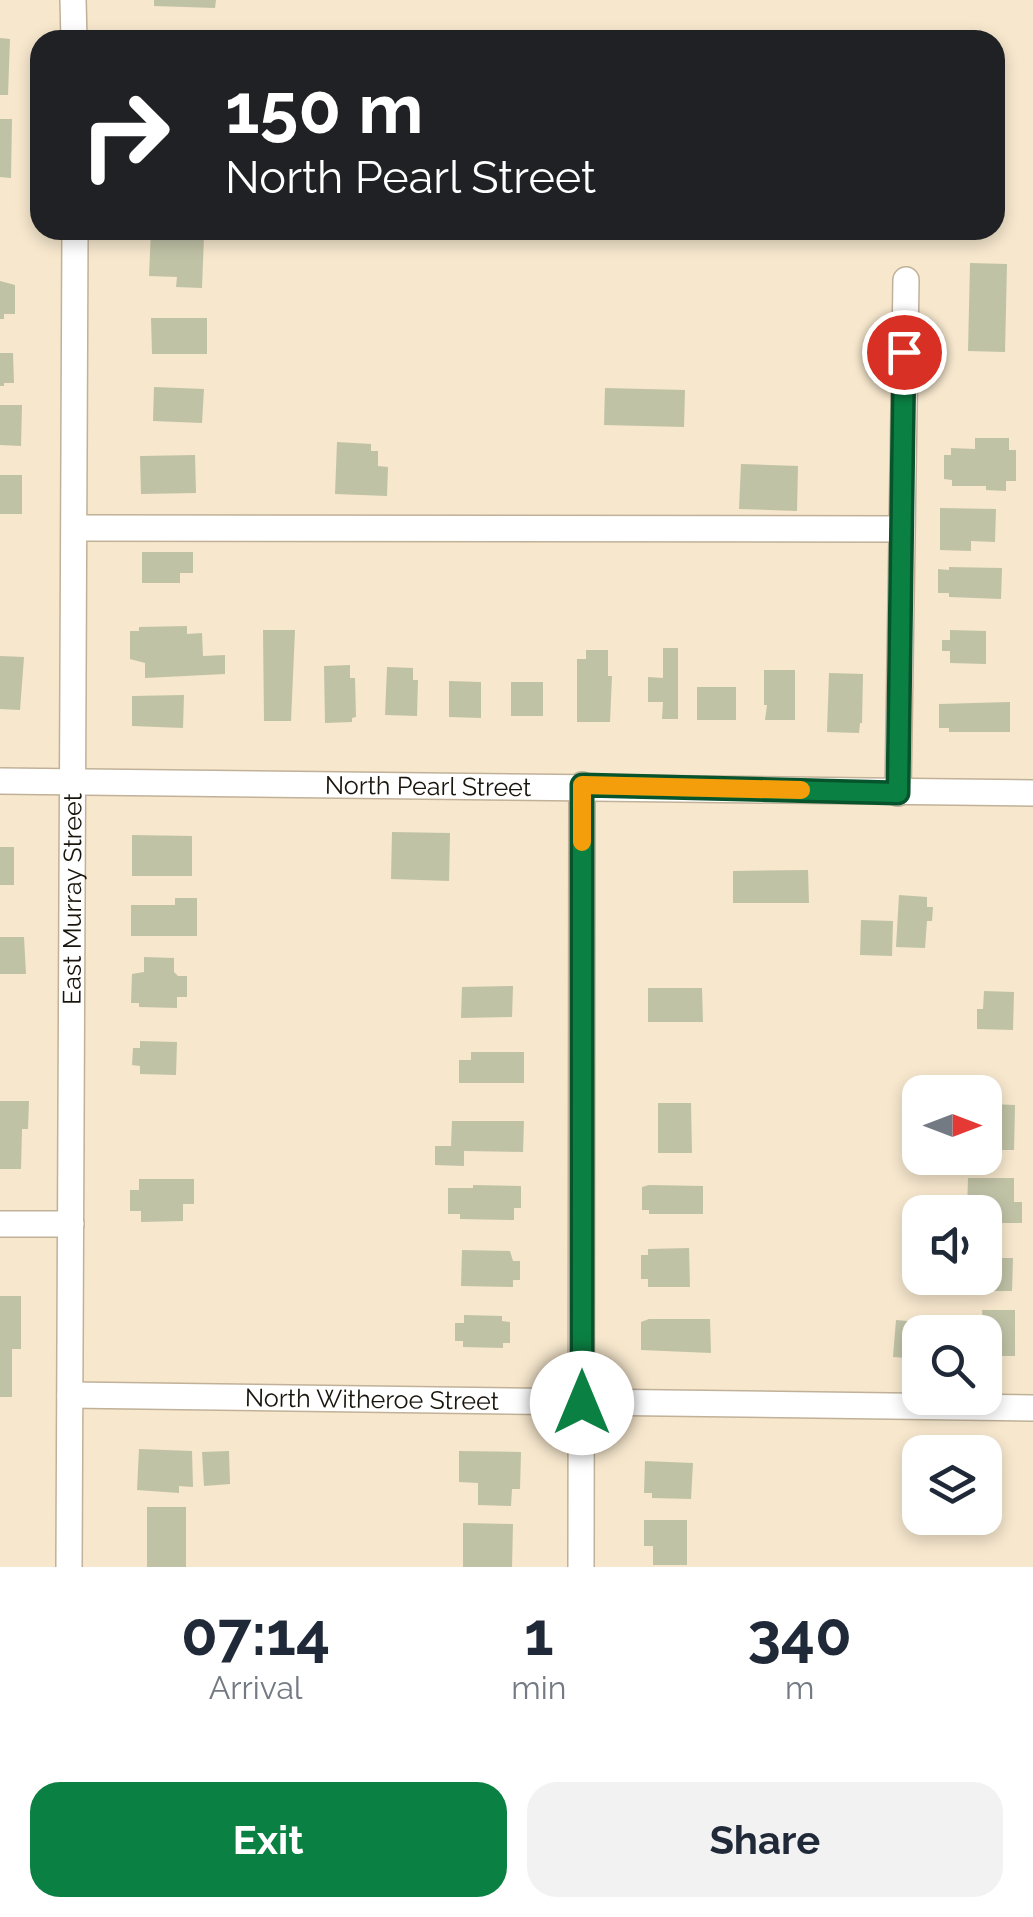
<!DOCTYPE html>
<html lang="en">
<head>
<meta charset="utf-8">
<style>
  body { margin:0; font-family:Raleway,sans-serif; background:#f2f2f3; color:#1f2937; height:100vh; display:flex; flex-direction:column; font-size:38px; white-space:nowrap }
  * { box-sizing:border-box; margin:0 }
  p { font-size:32px; color:#747a83 }
  .icon { flex:none; width:55px; height:55px; fill:none; stroke:currentColor; stroke-width:2; stroke-linecap:round; stroke-linejoin:round }
  .map { position:relative; height:1567px; overflow:hidden }
  .panel { display:flex; flex-direction:column; background:#fff; flex:1 }
  .panel>* { flex:none }
  .banner { position:absolute; left:30px; top:30px; width:975px; height:210px; border-radius:30px; box-shadow:0 5px 15px #0003; background:#202124; color:#fff; overflow:hidden }
  .needle { width:65px; rotate:90deg }
  .tools { position:absolute; left:902px; top:1075px; display:grid; gap:20px }
  .tools a { display:grid; place-items:center; width:100px; height:100px; border-radius:20px; background:#fff; box-shadow:0 5px 15px #0003; font-size:50px }
  .pin { position:absolute; display:grid; place-items:center; width:85px; height:85px; color:#fff; margin:-42px; border:5px solid #fff; border-radius:50%; box-shadow:0 2px 10px #0007 }
  .me { position:absolute; width:110px; margin:-55px; rotate:0deg; stroke-linejoin:round; filter:drop-shadow(0 0 8px #0008) }
  .turn { display:flex; align-items:center; gap:35px; height:210px; padding:0 30px; font-size:45px }
  .turn .icon { width:130px; height:130px; stroke-width:2.5 }
  .turn b { display:block; font-size:70px; line-height:85px }
  .eta { display:flex; justify-content:space-evenly; align-items:center; height:170px; text-align:center }
  .eta b { font-size:60px; font-weight:700; line-height:70px }
  .action { display:flex; gap:20px; margin-top:auto; padding:20px 30px }
  .action a { flex:1; height:115px; border-radius:30px; background:#0b8043; color:#fff; font-size:40px; font-weight:700; line-height:115px; text-align:center }
  .action a+a { background:#f2f2f3; color:#1f2937 }
  .map>svg:first-child { display:block }
</style>
</head>
<body>
<div class="map">
<svg width="1033" height="1567" viewBox="0 0 1033 1567">
  <rect width="100%" height="100%" fill="#f6e7cd"/>
  <path fill="#c0c2a6" d="M154,0H216L215,8L154,6Z
    M0,38L10,39L8,95H0Z
    M0,119H12L11,178L0,177Z
    M151,230H239V237L204,236L202,288L176,287L177,277L149,276Z
    M970,263L1007,264L1005,352L968,351Z
    M0,281L15,285V314H4V319H0Z
    M151,318H207V354H152Z
    M0,353H13L14,383H4V386H0Z
    M154,387L204,389L202,423L153,421Z
    M605,388L685,390L684,427L604,425Z
    M0,405H22L21,446L0,445Z
    M975,438H1009V450H1016V481H1006V491L986,490V486H952V480L944,479V455H951V448L975,449Z
    M337,442L371,444V451H378V466L388,467L387,496L335,494Z
    M195,455L196,493L141,494L140,456Z
    M741,464L798,466L797,511L739,509Z
    M0,475H22V514H0Z
    M940,508L996,509L995,542L971,541V551L940,550Z
    M142,552H193V573H180V583H142Z
    M949,567L1002,568L1001,599L949,597V593H938V569L949,570Z
    M187,626V634L202,633L203,656L225,655V674L145,678V663L130,659V631H139V627Z
    M263,630H295L291,721H264Z
    M950,630L986,631V664L950,663V651H942V640H950Z
    M663,648H678V719H662L663,702H648V677L663,678Z
    M586,650H608V676H612L610,722H577V659H586Z
    M0,656L24,657L20,710L0,709Z
    M350,665V678H355L356,717L352,718V722L325,723L324,666Z
    M387,667L413,668V680H418L417,716L385,715Z
    M764,670H795V720H765L767,705H764Z
    M829,673L863,674L862,723H860L859,733L827,732Z
    M449,681L481,682V718L449,717Z
    M511,682H543V716H511Z
    M697,687H736V720H697Z
    M184,695L183,728L132,726V696Z
    M1010,702V732H949V728H939V704Z
    M392,832L450,833L449,881L391,879Z
    M132,835L192,836V876H132Z
    M0,847H14V885H0Z
    M808,870L809,903H733V871Z
    M899,895L927,897V907H933L932,921H927L925,948L896,947Z
    M175,898H197V936H131V905H175Z
    M861,920L893,921L892,956L860,955Z
    M0,937H24L26,974H0Z
    M144,957L174,958V972L178,976H187V997H177V1008L139,1007V1003H131L132,974L144,972Z
    M513,986L512,1017L461,1018L462,987Z
    M648,988H702L703,1022H648Z
    M984,991L1014,992L1013,1030L977,1029V1009H983Z
    M140,1041L177,1042L176,1075L140,1074V1066L132,1065L133,1048H140Z
    M471,1052H524V1083H459V1060H471Z
    M0,1101H29L28,1129H22L21,1169H0Z
    M658,1103H691L692,1153H658Z
    M990,1104L1015,1105L1014,1150H985V1121H990Z
    M452,1121H524L523,1152L464,1151V1166L435,1165V1146H451Z
    M968,1178H1014V1202H1022V1223H985V1212H967Z
    M139,1179H194V1204H183V1221L141,1222V1211H130V1190H139Z
    M473,1185L521,1186V1208H514V1220L460,1219V1214H448V1188H473Z
    M649,1185L703,1186V1214H649V1210H642V1187Z
    M689,1248L690,1287H648V1279H641V1255H648V1249Z
    M462,1250L510,1251L513,1261H520V1280H513V1287L461,1286Z
    M985,1258H1013L1012,1291H969V1278H985Z
    M0,1296H21V1349H12V1397H0Z
    M982,1310H1015V1356H985Z
    M464,1315L502,1316V1321L510,1322V1343H503V1348L463,1347V1341H455V1323H464Z
    M649,1319H710L711,1353L641,1350V1322Z
    M896,1320L931,1323V1332H920V1359L893,1357Z
    M139,1449L192,1451L193,1487L179,1486V1493L137,1490Z
    M229,1451L230,1484L204,1486L202,1452Z
    M459,1451L521,1452L520,1489H512L511,1506L478,1505V1483L459,1482Z
    M645,1461L693,1463L691,1499L652,1498V1493H644Z
    M147,1507H186V1567H147Z
    M644,1520H687V1565H653V1546H644Z
    M463,1523L513,1524L512,1567H463Z"/>
  <g fill="none" stroke-linecap="round" stroke-linejoin="round">
    <g stroke="#c0b198" stroke-width="28">
      <g id="street">
        <path d="M73,0L74,40"/>
        <path d="M75,528L900,529"/>
        <path id="s1" d="M0,781L1033,793"/>
        <path d="M898,793L906,280"/>
        <path d="M0,1224H71"/>
        <path id="s2" d="M70,1395L1033,1408"/>
        <path id="s3" d="M69,1567L75,230"/>
        <path d="M581,1567L582,785"/>
      </g>
    </g>
    <use href="#street" stroke="#fff" stroke-width="25"/>
  </g>
  <g fill="none" stroke-linecap="round" stroke-linejoin="round">
    <g stroke="#07532c" stroke-width="25">
      <path id="route" d="M582,1403V785L898,793L904,352"/>
    </g>
    <use href="#route" stroke="#0b8043" stroke-width="18"/>
    <path stroke="#f59e0b" stroke-width="18" d="M582,842V785L801,790"/>
  </g>
  <g text-anchor="middle" dominant-baseline="central" stroke-width="10" stroke-linejoin="round" paint-order="stroke">
    <g font-size="25" fill="#1a150c" stroke="#fef5e5">
      <text stroke="none"><textPath href="#s1" startOffset="428">North Pearl Street</textPath></text>
      <text stroke="none"><textPath href="#s3" startOffset="668">East Murray Street</textPath></text>
      <text stroke="none"><textPath href="#s2" startOffset="302">North Witheroe Street</textPath></text>
    </g>
  </g>
</svg>
<div class="tools">
<a><svg class="needle" viewBox="-14 -14 28 28"><path d="M0-13l5 13h-10z" fill="#e53935"/><path d="M0 13l5-13h-10z" fill="#747a83"/></svg></a>
<a><svg class="icon" aria-label="sound" viewBox="0 0 24 24"><path d="M4 9h4l5-4v14l-5-4H4zM17 9q2 3 0 6"/></svg></a>
<a><svg class="icon" aria-label="search" viewBox="0 0 24 24"><circle cx="10" cy="10" r="6"/><path d="M15 15l6 6"/></svg></a>
<a><svg class="icon" aria-label="layers" viewBox="0 0 24 24"><path d="M12 4l9 5-9 5-9-5zM3 14l9 5 9-5"/></svg></a>
</div>
<div class="pin" style="left:904px;top:352px;background:#d93025"><svg class="icon" aria-label="arrive" viewBox="0 0 24 24"><path d="M6 21V4h12l-3 4 3 4H6"/></svg></div>
<svg class="me" style="left:582px;top:1403px" viewBox="-20 -20 40 40"><circle r="19" fill="#fff"/><path d="M0-13L10 11 0 6-10 11z" fill="#0b8043"/></svg>
<div class="banner">
<div class="turn"><svg class="icon" aria-label="right" viewBox="0 0 24 24"><path d="M7 20v-9h11M14 6l5 5-5 5"/></svg><div><b>150 m</b>North Pearl Street</div></div>
</div>
</div>
<section class="panel">
<div class="eta">
<div><b>07:14</b><p>Arrival</p></div>
<div><b>1</b><p>min</p></div>
<div><b>340</b><p>m</p></div>
</div>
<div class="action"><a>Exit</a><a>Share</a></div>
</section>
</body>
</html>
